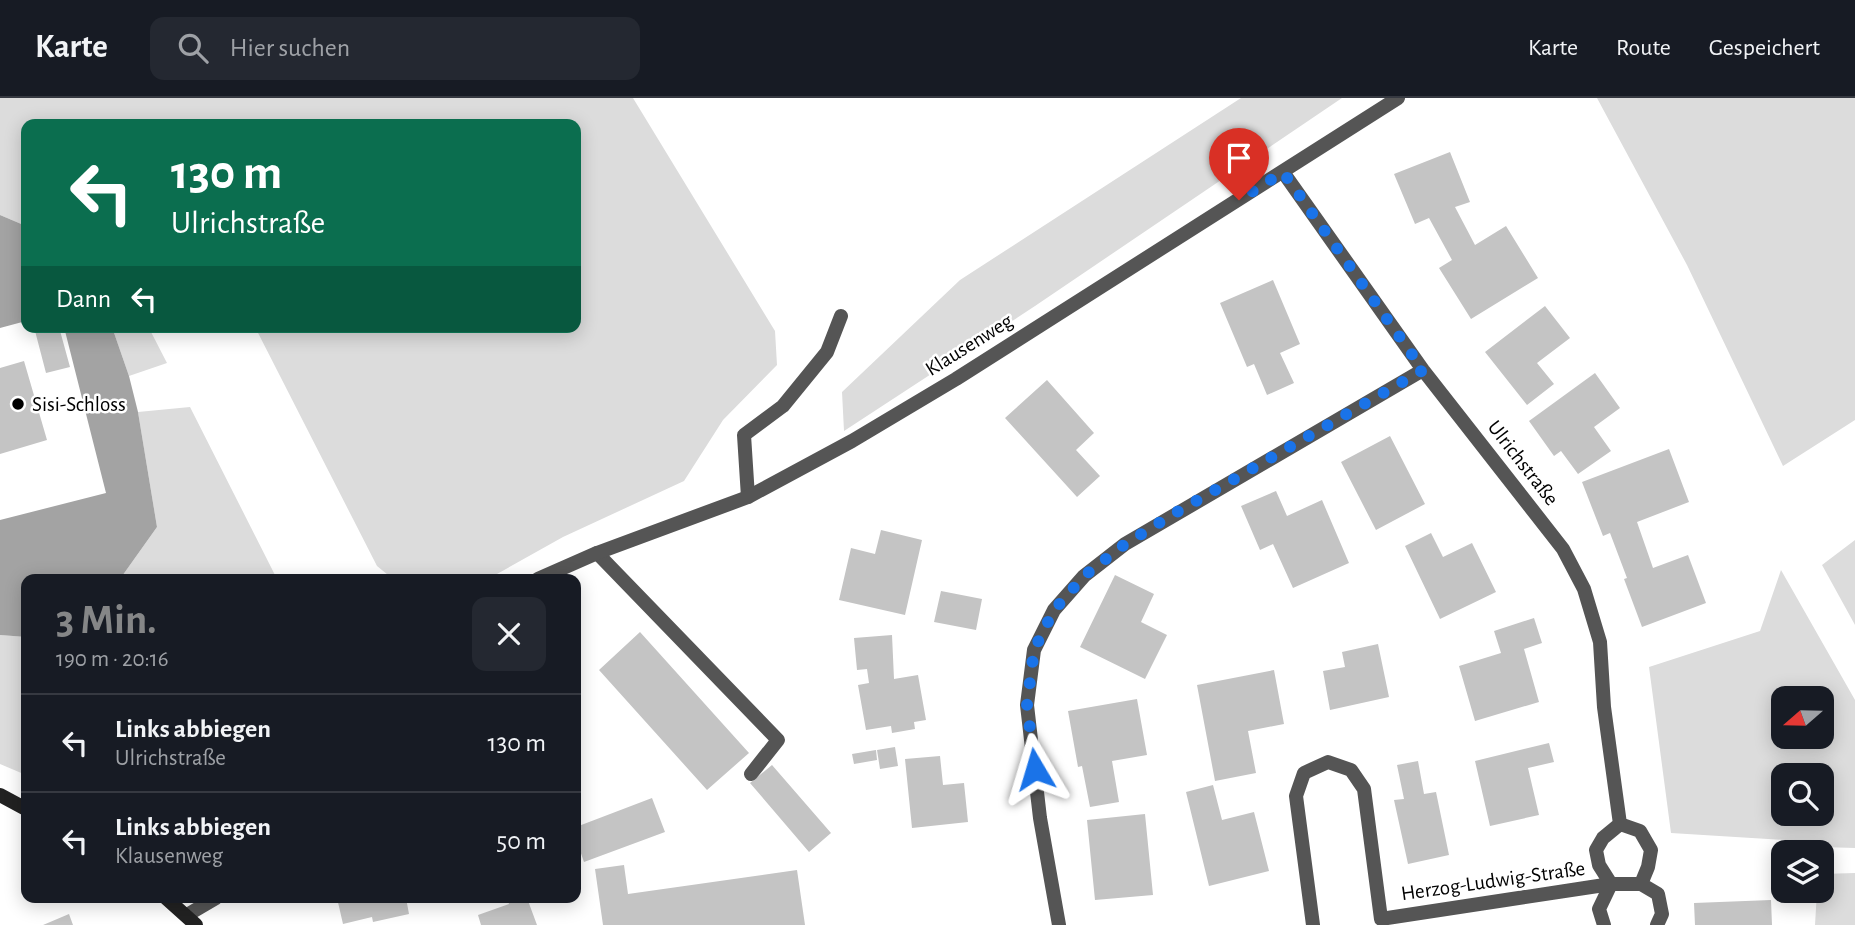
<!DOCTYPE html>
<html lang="de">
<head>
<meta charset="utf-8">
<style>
  body { margin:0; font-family:"Alegreya Sans",sans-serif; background:#242831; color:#f1f3f6; height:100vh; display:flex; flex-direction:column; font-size:26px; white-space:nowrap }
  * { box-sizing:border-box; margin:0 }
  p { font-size:23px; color:#9ea1a6 }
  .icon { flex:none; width:38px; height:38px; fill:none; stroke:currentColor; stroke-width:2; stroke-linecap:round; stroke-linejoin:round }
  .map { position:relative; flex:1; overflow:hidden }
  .drawer { position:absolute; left:21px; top:476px; width:560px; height:329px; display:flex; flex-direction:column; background:#171b24; border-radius:14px; box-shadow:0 4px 18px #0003 }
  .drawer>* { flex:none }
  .hud { position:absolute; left:21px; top:21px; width:560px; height:214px; border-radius:14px; box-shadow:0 4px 18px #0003; background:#0b6e4f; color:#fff; overflow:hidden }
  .needle { width:46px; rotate:250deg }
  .controls { position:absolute; left:1771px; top:588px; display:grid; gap:14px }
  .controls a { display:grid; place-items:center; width:63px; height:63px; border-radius:14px; background:#171b24; box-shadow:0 4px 18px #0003; font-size:35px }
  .pin { position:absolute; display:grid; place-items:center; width:60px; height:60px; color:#fff; margin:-72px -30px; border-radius:50% 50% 50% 0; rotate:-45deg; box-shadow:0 0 7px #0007 }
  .pin .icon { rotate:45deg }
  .me { position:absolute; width:77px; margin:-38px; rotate:353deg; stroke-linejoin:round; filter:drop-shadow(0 0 5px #0008) }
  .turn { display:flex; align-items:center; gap:24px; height:147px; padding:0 35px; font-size:32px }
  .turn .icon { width:91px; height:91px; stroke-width:2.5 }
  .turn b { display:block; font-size:49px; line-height:60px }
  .then { display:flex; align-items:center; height:66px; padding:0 35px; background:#0003; gap:14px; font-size:26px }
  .round { display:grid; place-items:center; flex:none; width:74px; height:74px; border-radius:14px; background:#242831 }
  .summary { display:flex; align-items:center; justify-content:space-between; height:119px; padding:0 35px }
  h1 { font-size:42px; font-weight:700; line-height:52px; color:#858687 }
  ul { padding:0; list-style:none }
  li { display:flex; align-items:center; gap:21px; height:98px; padding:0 35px; border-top:2px solid #363941 }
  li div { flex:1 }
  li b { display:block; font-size:26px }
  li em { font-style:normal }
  header { display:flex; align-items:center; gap:42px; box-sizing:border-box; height:98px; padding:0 35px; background:#171b24; border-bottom:2px solid #363941 }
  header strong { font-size:33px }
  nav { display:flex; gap:38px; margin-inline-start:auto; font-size:24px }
  .search { width:490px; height:63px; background:#242831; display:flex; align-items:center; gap:18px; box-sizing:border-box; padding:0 24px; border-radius:14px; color:#9ea1a6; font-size:26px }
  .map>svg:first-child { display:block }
</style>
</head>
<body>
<header>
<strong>Karte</strong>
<div class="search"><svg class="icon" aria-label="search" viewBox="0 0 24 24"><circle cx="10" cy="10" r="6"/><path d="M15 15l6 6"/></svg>Hier suchen</div>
<nav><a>Karte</a><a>Route</a><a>Gespeichert</a></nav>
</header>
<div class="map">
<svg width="1855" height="827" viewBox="0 0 1855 827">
  <rect width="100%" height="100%" fill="#fff"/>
  <path fill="#dcdcdc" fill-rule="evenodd" d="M0,0H633L775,233L777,267L723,322L684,383L563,439L488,481H393L377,468L255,229H576V26H26V128L0,117Z
    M1241,0H1342L1035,208L844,333L842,294L960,182Z
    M1597,0H1855V322L1783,368L1687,167Z
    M112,229H161L151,234L167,265L129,278Z
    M190,309L277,481H120L157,429L138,314Z
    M1855,442V527L1822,467Z
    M1781,472L1855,602V750L1822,749L1786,742L1671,735L1649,569L1760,533ZM1822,600V639H1783V600ZM1783,677H1822V716H1783Z
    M0,537L26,539V677L0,666Z
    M1855,775V827H1815L1817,793H1822V776Z"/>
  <path fill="#a3a3a3" d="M0,117L26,128V223L0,230Z
    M64,229H112L129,278L138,314L157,429L120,481H26V539L0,537V422L106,395Z"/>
  <path fill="#c4c4c4" d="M1450,54L1470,104L1455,109L1475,147L1506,128L1538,180L1471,221L1439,170L1452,162L1429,120L1415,126L1394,76Z
    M1273,182L1300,246L1280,255L1294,285L1267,297L1254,266L1247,269L1220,205Z
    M1545,208L1570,240L1537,265L1554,286L1527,307L1485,254Z
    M34,229H59L70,269L46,275Z
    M24,263L47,342L0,356V270Z
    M1595,275L1620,310L1594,329L1611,353L1578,376L1561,353L1554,358L1529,323Z
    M1047,282L1094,335L1076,352L1100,378L1077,399L1005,320Z
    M1390,338L1425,406L1376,432L1341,364Z
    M1669,351L1689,404L1637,424L1653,470L1688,457L1706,505L1642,529L1624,481L1627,480L1610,435L1603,438L1582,384Z
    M1276,393L1287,418L1322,402L1349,465L1293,490L1273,446L1260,452L1241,408Z
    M881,432L922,442L905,517L839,502L851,450L875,456Z
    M1431,435L1443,459L1472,445L1496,494L1440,521L1405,448Z
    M1115,477L1154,496L1141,524L1167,537L1145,581L1080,549Z
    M941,493L982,501L976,532L934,524Z
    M1534,520L1542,545L1524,551L1539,604L1475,623L1459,568L1501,555L1494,533Z
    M640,534L749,655L707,692L599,572Z
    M892,537L894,581L918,577L926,622L914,624L915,631L892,635L891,628L866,632L858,587L869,585L867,571L857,572L854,540Z
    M1378,546L1389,599L1330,612L1323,573L1345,569L1342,554Z
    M1274,572L1284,626L1248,633L1256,675L1215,683L1197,587Z
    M1137,601L1147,657L1112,663L1119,704L1090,709L1082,668L1078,669L1068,613Z
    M1549,645L1554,664L1528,670L1539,717L1490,728L1475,663Z
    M895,649L898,668L880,671L877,652Z
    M876,652L877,662L854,666L852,656Z
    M940,658L943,687L964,685L968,724L912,730L905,661Z
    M1418,663L1424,696L1436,694L1449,757L1408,766L1394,702L1404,701L1397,667Z
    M772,667L831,735L809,754L750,685Z
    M1213,687L1222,722L1254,714L1269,773L1209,788L1186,694Z
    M652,700L665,734L584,764L576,741V729Z
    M1145,716L1153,797L1095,802L1087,722Z
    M624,767L628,796L797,772L805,827H603L595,771Z
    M337,800H406L409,816L373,824L372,819L343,826Z
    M507,800H527L537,827H481L478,817L509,806Z
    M1771,802L1772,827H1695L1694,805Z
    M69,816L73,827H43Z"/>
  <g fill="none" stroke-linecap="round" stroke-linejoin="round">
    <path stroke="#555" stroke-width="14" d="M748,399L744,337L783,308L827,254L841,218
      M597,455L778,642L751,676"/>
    <path stroke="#555" stroke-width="14" d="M1283,74L1423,272L1563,451L1584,491L1600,544L1604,609L1620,726L1640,733L1651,752L1648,769L1641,786
      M538,481L597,455L748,399L852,343L956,281L1398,0
      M187,817L216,800
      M1059,827L1040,720L1027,607L1034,552L1054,512L1084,478L1125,446L1423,272
      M1313,827L1296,698L1304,675L1328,664L1351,672L1364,691L1381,821L1611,786L1599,767L1596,752L1603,740L1620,726
      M1604,827L1599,811L1611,786H1641L1658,796L1662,816L1657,827"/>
    <path stroke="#222" stroke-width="14" d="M0,697L26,711
      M166,800L196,827"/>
  </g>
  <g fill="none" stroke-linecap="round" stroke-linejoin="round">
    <path stroke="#1a73e8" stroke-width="12" stroke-dasharray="0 21.6" d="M1035,671L1027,607L1034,552L1054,512L1084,478L1125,446L1177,414L1423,272L1283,74L1239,102"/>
  </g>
  <circle fill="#000" stroke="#fff" stroke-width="2.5" cx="18" cy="306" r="7"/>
  <g text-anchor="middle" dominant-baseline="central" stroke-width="5" stroke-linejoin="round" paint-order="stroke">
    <g font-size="21" fill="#000" stroke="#fff">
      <text transform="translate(969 247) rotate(-32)">Klausenweg</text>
      <text transform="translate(1523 365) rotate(52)">Ulrichstraße</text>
      <text transform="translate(1493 783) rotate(-8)">Herzog-Ludwig-Straße</text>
    </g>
    <g font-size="21" fill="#000" stroke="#fff" text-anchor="start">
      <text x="32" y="306">Sisi-Schloss</text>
    </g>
  </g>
</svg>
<div class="controls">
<a><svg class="needle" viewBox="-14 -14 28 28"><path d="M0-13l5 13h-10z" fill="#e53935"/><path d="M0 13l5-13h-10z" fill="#9ea1a6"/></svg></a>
<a><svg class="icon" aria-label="search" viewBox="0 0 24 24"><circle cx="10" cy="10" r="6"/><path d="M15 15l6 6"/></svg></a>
<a><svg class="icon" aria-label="layers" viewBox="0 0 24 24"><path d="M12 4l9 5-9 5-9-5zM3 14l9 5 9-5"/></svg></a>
</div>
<div class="pin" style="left:1239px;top:102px;background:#d93025"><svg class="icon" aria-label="arrive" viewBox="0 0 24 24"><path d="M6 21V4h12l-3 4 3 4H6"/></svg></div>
<svg class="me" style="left:1035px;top:671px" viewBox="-20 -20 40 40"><path d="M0-17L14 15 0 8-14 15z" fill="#1a73e8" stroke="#fff" stroke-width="4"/></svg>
<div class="hud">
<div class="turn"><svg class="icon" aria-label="left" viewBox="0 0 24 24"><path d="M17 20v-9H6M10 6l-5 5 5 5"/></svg><div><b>130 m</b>Ulrichstraße</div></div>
<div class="then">Dann<svg class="icon" aria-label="left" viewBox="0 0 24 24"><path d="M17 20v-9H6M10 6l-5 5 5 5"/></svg></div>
</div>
<section class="drawer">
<div class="summary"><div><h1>3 Min.</h1><p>190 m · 20:16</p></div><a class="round"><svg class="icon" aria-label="close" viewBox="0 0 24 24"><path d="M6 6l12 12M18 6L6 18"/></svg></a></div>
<ul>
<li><svg class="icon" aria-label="left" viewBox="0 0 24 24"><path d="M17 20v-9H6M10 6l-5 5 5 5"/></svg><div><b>Links abbiegen</b><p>Ulrichstraße</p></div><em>130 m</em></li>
<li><svg class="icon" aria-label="left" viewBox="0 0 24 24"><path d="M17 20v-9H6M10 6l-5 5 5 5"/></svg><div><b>Links abbiegen</b><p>Klausenweg</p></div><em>50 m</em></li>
</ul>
</section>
</div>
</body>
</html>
